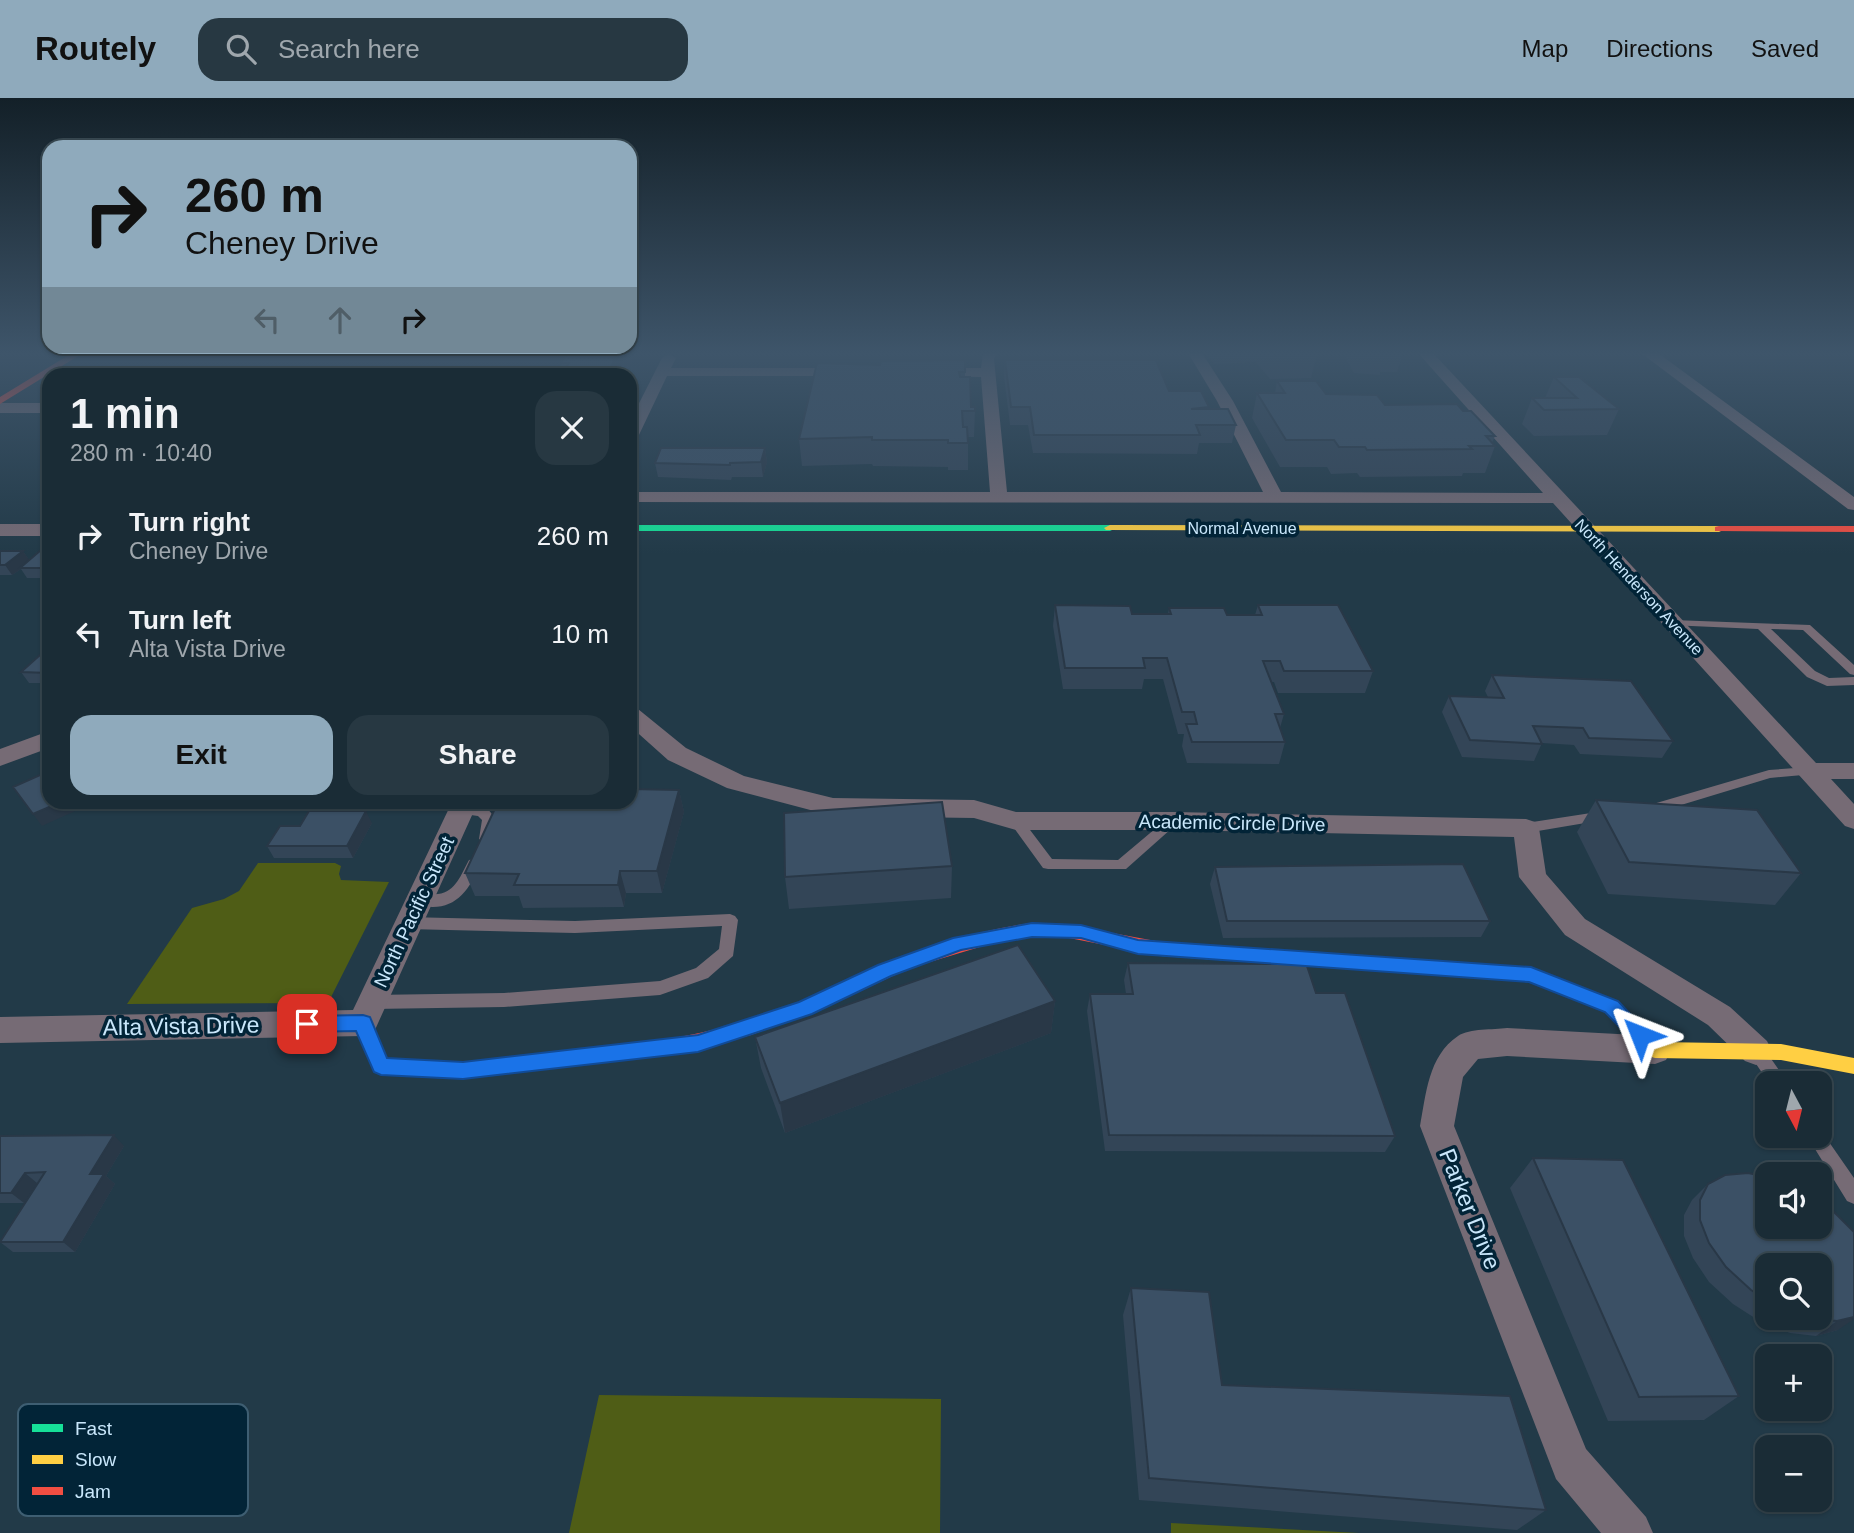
<!DOCTYPE html>
<html lang="en">
<head>
<meta charset="utf-8">
<style>
  body { margin:0; font-family:Helvetica,sans-serif; background:#273842; color:#f1f3f6; height:100vh; display:flex; flex-direction:column; font-size:26px; white-space:nowrap }
  * { box-sizing:border-box; margin:0 }
  p { font-size:23px; color:#9fa7ad }
  .icon { flex:none; width:38px; height:38px; fill:none; stroke:currentColor; stroke-width:2; stroke-linecap:round; stroke-linejoin:round }
  .map { position:relative; flex:1; overflow:hidden }
  .side { position:absolute; left:42px; top:270px; width:595px; height:441px; display:flex; flex-direction:column; background:#1a2c36; border-radius:21px; box-shadow:0 2px 5px #0004,0 0 0 2px #384851 }
  .side>* { flex:none }
  .top-card { position:absolute; left:42px; top:42px; width:595px; height:214px; border-radius:21px; box-shadow:0 2px 5px #0004,0 0 0 2px #384851; background:#8faabc; color:#111; overflow:hidden }
  .needle { width:46px; rotate:173deg }
  .fabs { position:absolute; left:1755px; top:973px; display:grid; gap:14px }
  .fabs a { display:grid; place-items:center; width:77px; height:77px; border-radius:14px; background:#1a2c36; box-shadow:0 2px 5px #0004,0 0 0 2px #384851; font-size:35px }
  .pin { position:absolute; display:grid; place-items:center; width:60px; height:60px; color:#fff; margin:-30px; border-radius:14px; box-shadow:0 4px 10px #0006 }
  .me { position:absolute; width:77px; margin:-38px; rotate:315deg; stroke-linejoin:round; filter:drop-shadow(0 0 5px #0008) }
  .turn { display:flex; align-items:center; gap:24px; height:147px; padding:0 28px; font-size:32px }
  .turn .icon { width:91px; height:91px; stroke-width:2.5 }
  .turn b { display:block; font-size:49px; line-height:60px }
  .lanes { display:flex; align-items:center; height:66px; padding:0 28px; background:#0003; justify-content:center; gap:35px; direction:ltr }
  .lanes .off { opacity:.35 }
  .round { display:grid; place-items:center; flex:none; width:74px; height:74px; border-radius:21px; background:#273842 }
  .headline { display:flex; align-items:center; justify-content:space-between; height:119px; padding:0 28px }
  h1 { font-size:42px; font-weight:700; line-height:52px }
  .cta { display:flex; gap:14px; margin-top:auto; padding:14px 28px }
  .cta a { flex:1; height:80px; border-radius:21px; background:#8faabc; color:#111; font-size:28px; font-weight:700; line-height:80px; text-align:center }
  .cta a+a { background:#273842; color:#f1f3f6 }
  ul { padding:0; list-style:none }
  li { display:flex; align-items:center; gap:21px; height:98px; padding:0 28px }
  li div { flex:1 }
  li b { display:block; font-size:26px }
  li em { font-style:normal }
  header { display:flex; align-items:center; gap:42px; box-sizing:border-box; height:98px; padding:0 35px; background:#8faabc; color:#111 }
  header strong { font-size:33px }
  nav { display:flex; gap:38px; margin-inline-start:auto; font-size:24px }
  .search { width:490px; height:63px; background:#273842; display:flex; align-items:center; gap:18px; box-sizing:border-box; padding:0 24px; border-radius:21px; color:#9fa7ad; font-size:26px }
  .map>svg:first-child { display:block }
</style>
</head>
<body>
<header>
<strong>Routely</strong>
<div class="search"><svg class="icon" aria-label="search" viewBox="0 0 24 24"><circle cx="10" cy="10" r="6"/><path d="M15 15l6 6"/></svg>Search here</div>
<nav><a>Map</a><a>Directions</a><a>Saved</a></nav>
</header>
<div class="map">
<svg width="1854" height="1435" viewBox="0 0 1854 1435">
  <rect width="100%" height="100%" fill="#223a48"/>
  <path fill="#4f5d16" d="M258,765H335L341,768L339,776L341,782L389,784L328,905L127,906L192,810L224,801L239,793Z
    M599,1297L941,1301L940,1435H569Z
    M1171,1425L1359,1435H1171Z"/>
  <g fill="none" stroke-linecap="round" stroke-linejoin="round">
    <path fill="#766b75" fill-rule="evenodd" d="M1673,522L1810,527L1854,567V577L1850,576L1803,532L1771,531L1815,573L1829,580L1854,579V587L1827,588L1807,579L1758,531L1669,527V523Z
      M1809,669L1814,670L1816,673L1814,676L1770,680L1658,714L1651,709L1653,706L1769,672Z
      M461,707L487,710L496,721L491,745L486,746L479,741L482,722L478,718L456,715L454,712Z
      M1604,713L1611,718L1609,721L1526,735L1519,730L1526,725Z
      M1016,718L1021,720L1052,761L1118,762L1168,720L1173,718L1180,723L1126,771H1048L1043,770L1009,723Z
      M474,761L479,762L481,766C467,797 451,817 414,806L411,802L414,798C422,796 429,797 438,796C456,794 461,776 469,762Z
      M730,816L735,818L738,822L733,858L708,880L660,897L504,909L372,911L366,909L364,904L366,899L372,897L504,895L660,883L696,870L719,851L722,828L575,835L407,831L402,829L399,825L402,821L407,819L575,823Z
      M1761,953L1767,955L1788,985H1769L1752,960L1755,955Z
      M1820,1031L1854,1080V1106L1847,1103L1807,1038H1820Z"/>
    <path fill="#766b75" fill-rule="evenodd" d="M983,255H997L994,261L1007,394H1263L1217,303L1188,255H1202L1233,303L1281,394L1543,395L1418,255H1433L1816,665H1854V681H1831L1854,706V731L1845,728L1553,405L630,404V394H990L981,279L930,278L923,274L930,270H981Z
      M1641,255H1658L1854,399V412L1848,411Z
      M669,256L676,260L671,270H850L857,274L850,278H667L638,339L630,344V323L662,260Z
      M0,305H49V315H0Z
      M0,426H49V438H0Z
      M630,609L638,611L686,650L744,678L833,700L974,702L1016,714H1173L1526,721L1535,724L1539,730L1546,776L1585,821L1730,909L1767,943L1772,953L1767,963L1756,967L1745,963L1708,927L1565,837L1519,779L1514,739L1173,732H1016L974,720L833,718L727,690L668,662L630,628Z
      M49,633V650L0,668V651Z
      M452,704H478L374,934L363,938L0,945V919L353,912Z
      M1507,930L1655,938L1666,942L1671,952L1666,962L1655,966L1507,958L1478,961L1463,979L1454,1028L1586,1351L1646,1419L1653,1435H1601L1556,1381L1420,1028C1426,997 1428,958 1458,938C1470,930 1493,932 1507,930Z"/>
    <path fill="#16e098" fill-rule="evenodd" d="M630,427H1110L1116,430L1110,433H630Z
      M1161,844L1531,870L1618,903L1630,918L1628,923L1621,926L1614,923L1604,913L1530,884L1161,858L1155,856L1152,851L1155,846Z
      M363,917L370,919L387,960L463,964L660,942L667,944L670,950L667,956L660,958L463,980L381,976L374,974L353,925L356,919Z"/>
    <path fill="#ffcf43" fill-rule="evenodd" d="M1110,427L1719,428L1725,431L1719,434L1106,432L1104,430Z
      M1621,910L1628,913L1660,944L1781,946L1854,960V976L1781,962L1655,960L1648,958L1614,923L1612,918L1614,913Z"/>
    <path fill="#f24e42" fill-rule="evenodd" d="M72,255H83L0,306V299Z
      M1719,428H1854V434L1715,433V429Z
      M1030,825L1064,826L1161,844L1167,846L1170,851L1167,856L1161,858L1064,839H1030L993,845L910,870L821,911L751,937L697,952L660,958L653,956L650,950L653,944L660,942C711,935 761,920 809,900C833,890 856,876 881,866C929,847 979,833 1030,825Z"/>
  </g>
  <path fill="#334557" fill-rule="evenodd" d="M576,255H630L632,263L625,276L563,275L561,265Z
    M1206,255H1317L1311,280L1270,281L1256,264L1214,266Z
    M1343,255H1403L1397,274H1380V277L1354,275Z
    M965,262V279L971,309L975,313L974,339H968V372H948V369L873,368L872,366L802,368L799,341L880,267Z
    M1005,262L1169,293L1209,309V311L1236,327L1232,345H1199L1197,356L1033,355L1028,327H1010L1004,278Z
    M1554,279L1619,311L1607,337L1534,338L1522,326L1532,300H1545Z
    M1277,283L1326,296L1385,307L1463,313L1495,338L1492,345L1495,348L1485,375H1463L1462,378L1360,379L1357,375L1331,376L1327,369H1280L1252,320L1257,295H1275Z
    M765,350L767,364L763,379H732L731,382L658,379L655,365Z
    M49,452V480H27L21,471L12,477H0V453H23L29,462Z
    M1055,507L1132,516H1168L1169,510L1227,517H1255L1258,507L1373,573L1365,595H1278L1274,584H1271L1284,616L1280,630L1285,644L1279,666L1187,665L1182,648L1184,636H1178L1163,581H1144L1142,591H1063L1053,528Z
    M49,549V585H29L21,574Z
    M1492,577L1673,643L1662,660L1580,656L1574,647L1542,645L1534,663L1462,659L1442,614L1449,598L1488,599L1485,593Z
    M679,692L684,714L662,795H626L624,809L523,810L519,798H475L465,775Z
    M1596,702L1801,775L1775,807L1608,796L1577,734Z
    M372,725L353,760H274L267,748L300,728Z
    M952,768L951,800L789,811L785,779Z
    M1215,769L1490,823L1481,839L1223,840L1210,786Z
    M1281,855L1316,895L1395,1038L1385,1054L1105,1053L1087,913L1090,896H1126L1124,882L1128,865L1277,866Z
    M1055,903L1051,935L785,1035L761,970L755,939Z
    M0,1038L124,1048L106,1078L115,1086L75,1154H13L0,1144L38,1085H37L24,1105H0Z
    M1533,1060L1739,1298L1704,1322L1608,1323L1510,1090Z
    M1708,1086L1820,1129L1838,1232L1816,1238L1790,1235L1761,1224L1733,1206L1709,1184L1693,1160L1684,1138V1117L1692,1102ZM1768,1167L1820,1220H1768Z
    M1131,1190L1222,1287L1546,1412L1517,1432L1139,1402L1123,1217Z"/>
  <path fill="#293847" d="M618,255H630L632,263L625,276H607Z
    M765,350L767,364L763,379L761,364Z
    M23,453L30,463L20,470L21,471L12,477L5,467Z
    M679,692L684,714L662,795L657,773Z
    M61,704H95L42,728L33,716Z
    M366,713L372,725L353,760L347,748Z
    M620,773L626,795L624,809L618,787Z
    M1055,903L1051,935L785,1035L780,1005Z
    M114,1037L124,1048L106,1078L115,1086L75,1154L63,1144L90,1076Z
    M25,1075L37,1085L24,1105L11,1095Z
    M1854,1219V1221L1838,1232L1816,1238L1837,1223Z"/>
  <path fill="#3b5065" stroke="#293847" stroke-width="2" d="M576,255H618L607,276H562L569,265H561L566,257H575Z
    M1274,255H1315L1275,257Z
    M965,262V274H959L960,279H970L971,309H975V313H962L963,329H967L968,345H948V342H872V339L799,341L817,265L880,267L881,263Z
    M1005,262H1156L1169,293H1201L1209,309L1191,311H1228L1236,327H1196L1200,337H1034L1030,309H1011Z
    M1554,279H1579L1619,311L1544,312L1532,300H1577Z
    M1277,283H1316L1326,296L1377,297L1385,307L1457,306L1463,313H1471L1495,338H1486L1495,348H1469L1472,351L1367,352L1365,349H1339L1334,342H1286L1257,295H1285Z
    M661,350H765L761,364L730,365V367L655,365Z
    M41,452H49V470H20Z
    M0,453H23L5,467H0Z
    M1055,507L1130,508L1132,516H1171L1169,510H1224L1227,517H1262L1258,507H1338L1373,573H1284L1280,563H1263L1284,616H1275L1285,644H1192L1186,626H1197L1194,614H1182L1167,560H1143L1145,570H1065Z
    M49,549V575L21,574Z
    M1492,577L1631,583L1673,643L1589,640L1583,630L1533,628L1542,646L1470,642L1449,598L1504,600Z
    M49,673V704H61L33,716L13,689Z
    M630,691L679,692L657,773H620L618,787H514L519,776L465,775L498,704H630Z
    M1596,702L1757,712L1801,775L1629,764Z
    M942,704L952,768L785,779L784,715Z
    M309,713H366L347,748H267L280,728H300Z
    M1463,766L1490,823H1227L1215,769Z
    M1018,847L1055,903L780,1005L755,939Z
    M1281,855L1303,856L1316,895H1345L1395,1038L1109,1037L1090,896H1133L1128,865L1284,866Z
    M114,1037L90,1076H104L63,1144H0L45,1074L25,1075L11,1095H0V1038Z
    M1533,1060L1623,1062L1739,1298L1639,1299Z
    M1748,1075L1768,1079V1129H1820V1103L1831,1111L1854,1134V1219L1837,1223L1807,1220H1820V1167H1768V1202L1751,1192L1726,1169L1709,1145L1700,1122V1102L1708,1086L1725,1077Z
    M1131,1190L1209,1194L1222,1287L1510,1298L1546,1412L1149,1380Z"/>
  <linearGradient id="sky" x2="0" y2="1"><stop stop-color="#132028"/><stop offset="0.56" stop-color="#3e556a"/><stop offset="1" stop-color="#3e556a" stop-opacity="0"/></linearGradient>
  <rect width="1854" height="456" fill="url(#sky)"/>
  <path fill="#1a73e8" stroke="#114b97" stroke-width="2" d="M1032,825L1081,827L1138,842L1531,869L1618,903L1650,937L1647,943L1640,945L1633,943L1605,914L1529,884L1138,856L1081,840L1032,839L961,852L891,878L812,916L698,954L463,981L381,977L374,974L356,933L307,934L300,931L297,926L300,920L307,918L363,917L370,919L387,960L463,964L698,937L799,904L878,867L953,840Z"/>
  <g text-anchor="middle" dominant-baseline="central" stroke-width="7" stroke-linejoin="round" paint-order="stroke">
    <g font-size="16" fill="#c9e7fb" stroke="#022437">
      <text x="1242" y="430">Normal Avenue</text>
      <text transform="translate(1639 489) rotate(47)">North Henderson Avenue</text>
    </g>
    <g font-size="19" fill="#c9e7fb" stroke="#022437">
      <text transform="translate(1232 725) rotate(1)">Academic Circle Drive</text>
      <text transform="translate(414 814) rotate(-65)">North Pacific Street</text>
    </g>
    <g font-size="23" fill="#c9e7fb" stroke="#022437">
      <text transform="translate(181 928) rotate(-1)">Alta Vista Drive</text>
      <text transform="translate(1470 1111) rotate(68)">Parker Drive</text>
    </g>
  </g>
  <rect x="18" y="1306" width="230" height="112" rx="10" fill="#022437" stroke="#3e5e72" stroke-width="2"/>
  <rect x="32" y="1326" width="31" height="8" fill="#16e098"/>
  <rect x="32" y="1357" width="31" height="9" fill="#ffcf43"/>
  <rect x="32" y="1389" width="31" height="8" fill="#f24e42"/>
  <g font-size="19" fill="#c9e7fb">
    <text x="75" y="1337">Fast</text>
    <text x="75" y="1368">Slow</text>
    <text x="75" y="1400">Jam</text>
  </g>
</svg>
<div class="fabs">
<a><svg class="needle" viewBox="-14 -14 28 28"><path d="M0-13l5 13h-10z" fill="#e53935"/><path d="M0 13l5-13h-10z" fill="#9fa7ad"/></svg></a>
<a><svg class="icon" aria-label="sound" viewBox="0 0 24 24"><path d="M4 9h4l5-4v14l-5-4H4zM17 9q2 3 0 6"/></svg></a>
<a><svg class="icon" aria-label="search" viewBox="0 0 24 24"><circle cx="10" cy="10" r="6"/><path d="M15 15l6 6"/></svg></a>
<a>+</a>
<a>−</a>
</div>
<div class="pin" style="left:307px;top:926px;background:#d93025"><svg class="icon" aria-label="arrive" viewBox="0 0 24 24"><path d="M6 21V4h12l-3 4 3 4H6"/></svg></div>
<svg class="me" style="left:1640px;top:937px" viewBox="-20 -20 40 40"><path d="M0-17L14 15 0 8-14 15z" fill="#1a73e8" stroke="#fff" stroke-width="4"/></svg>
<div class="top-card">
<div class="turn"><svg class="icon" aria-label="right" viewBox="0 0 24 24"><path d="M7 20v-9h11M14 6l5 5-5 5"/></svg><div><b>260 m</b>Cheney Drive</div></div>
<div class="lanes"><svg class="icon off" aria-label="left" viewBox="0 0 24 24"><path d="M17 20v-9H6M10 6l-5 5 5 5"/></svg><svg class="icon off" aria-label="ahead" viewBox="0 0 24 24"><path d="M12 20V5M6 11l6-6 6 6"/></svg><svg class="icon" aria-label="right" viewBox="0 0 24 24"><path d="M7 20v-9h11M14 6l5 5-5 5"/></svg></div>
</div>
<section class="side">
<div class="headline"><div><h1>1 min</h1><p>280 m · 10:40</p></div><a class="round"><svg class="icon" aria-label="close" viewBox="0 0 24 24"><path d="M6 6l12 12M18 6L6 18"/></svg></a></div>
<ul>
<li><svg class="icon" aria-label="right" viewBox="0 0 24 24"><path d="M7 20v-9h11M14 6l5 5-5 5"/></svg><div><b>Turn right</b><p>Cheney Drive</p></div><em>260 m</em></li>
<li><svg class="icon" aria-label="left" viewBox="0 0 24 24"><path d="M17 20v-9H6M10 6l-5 5 5 5"/></svg><div><b>Turn left</b><p>Alta Vista Drive</p></div><em>10 m</em></li>
</ul>
<div class="cta"><a>Exit</a><a>Share</a></div>
</section>
</div>
</body>
</html>
